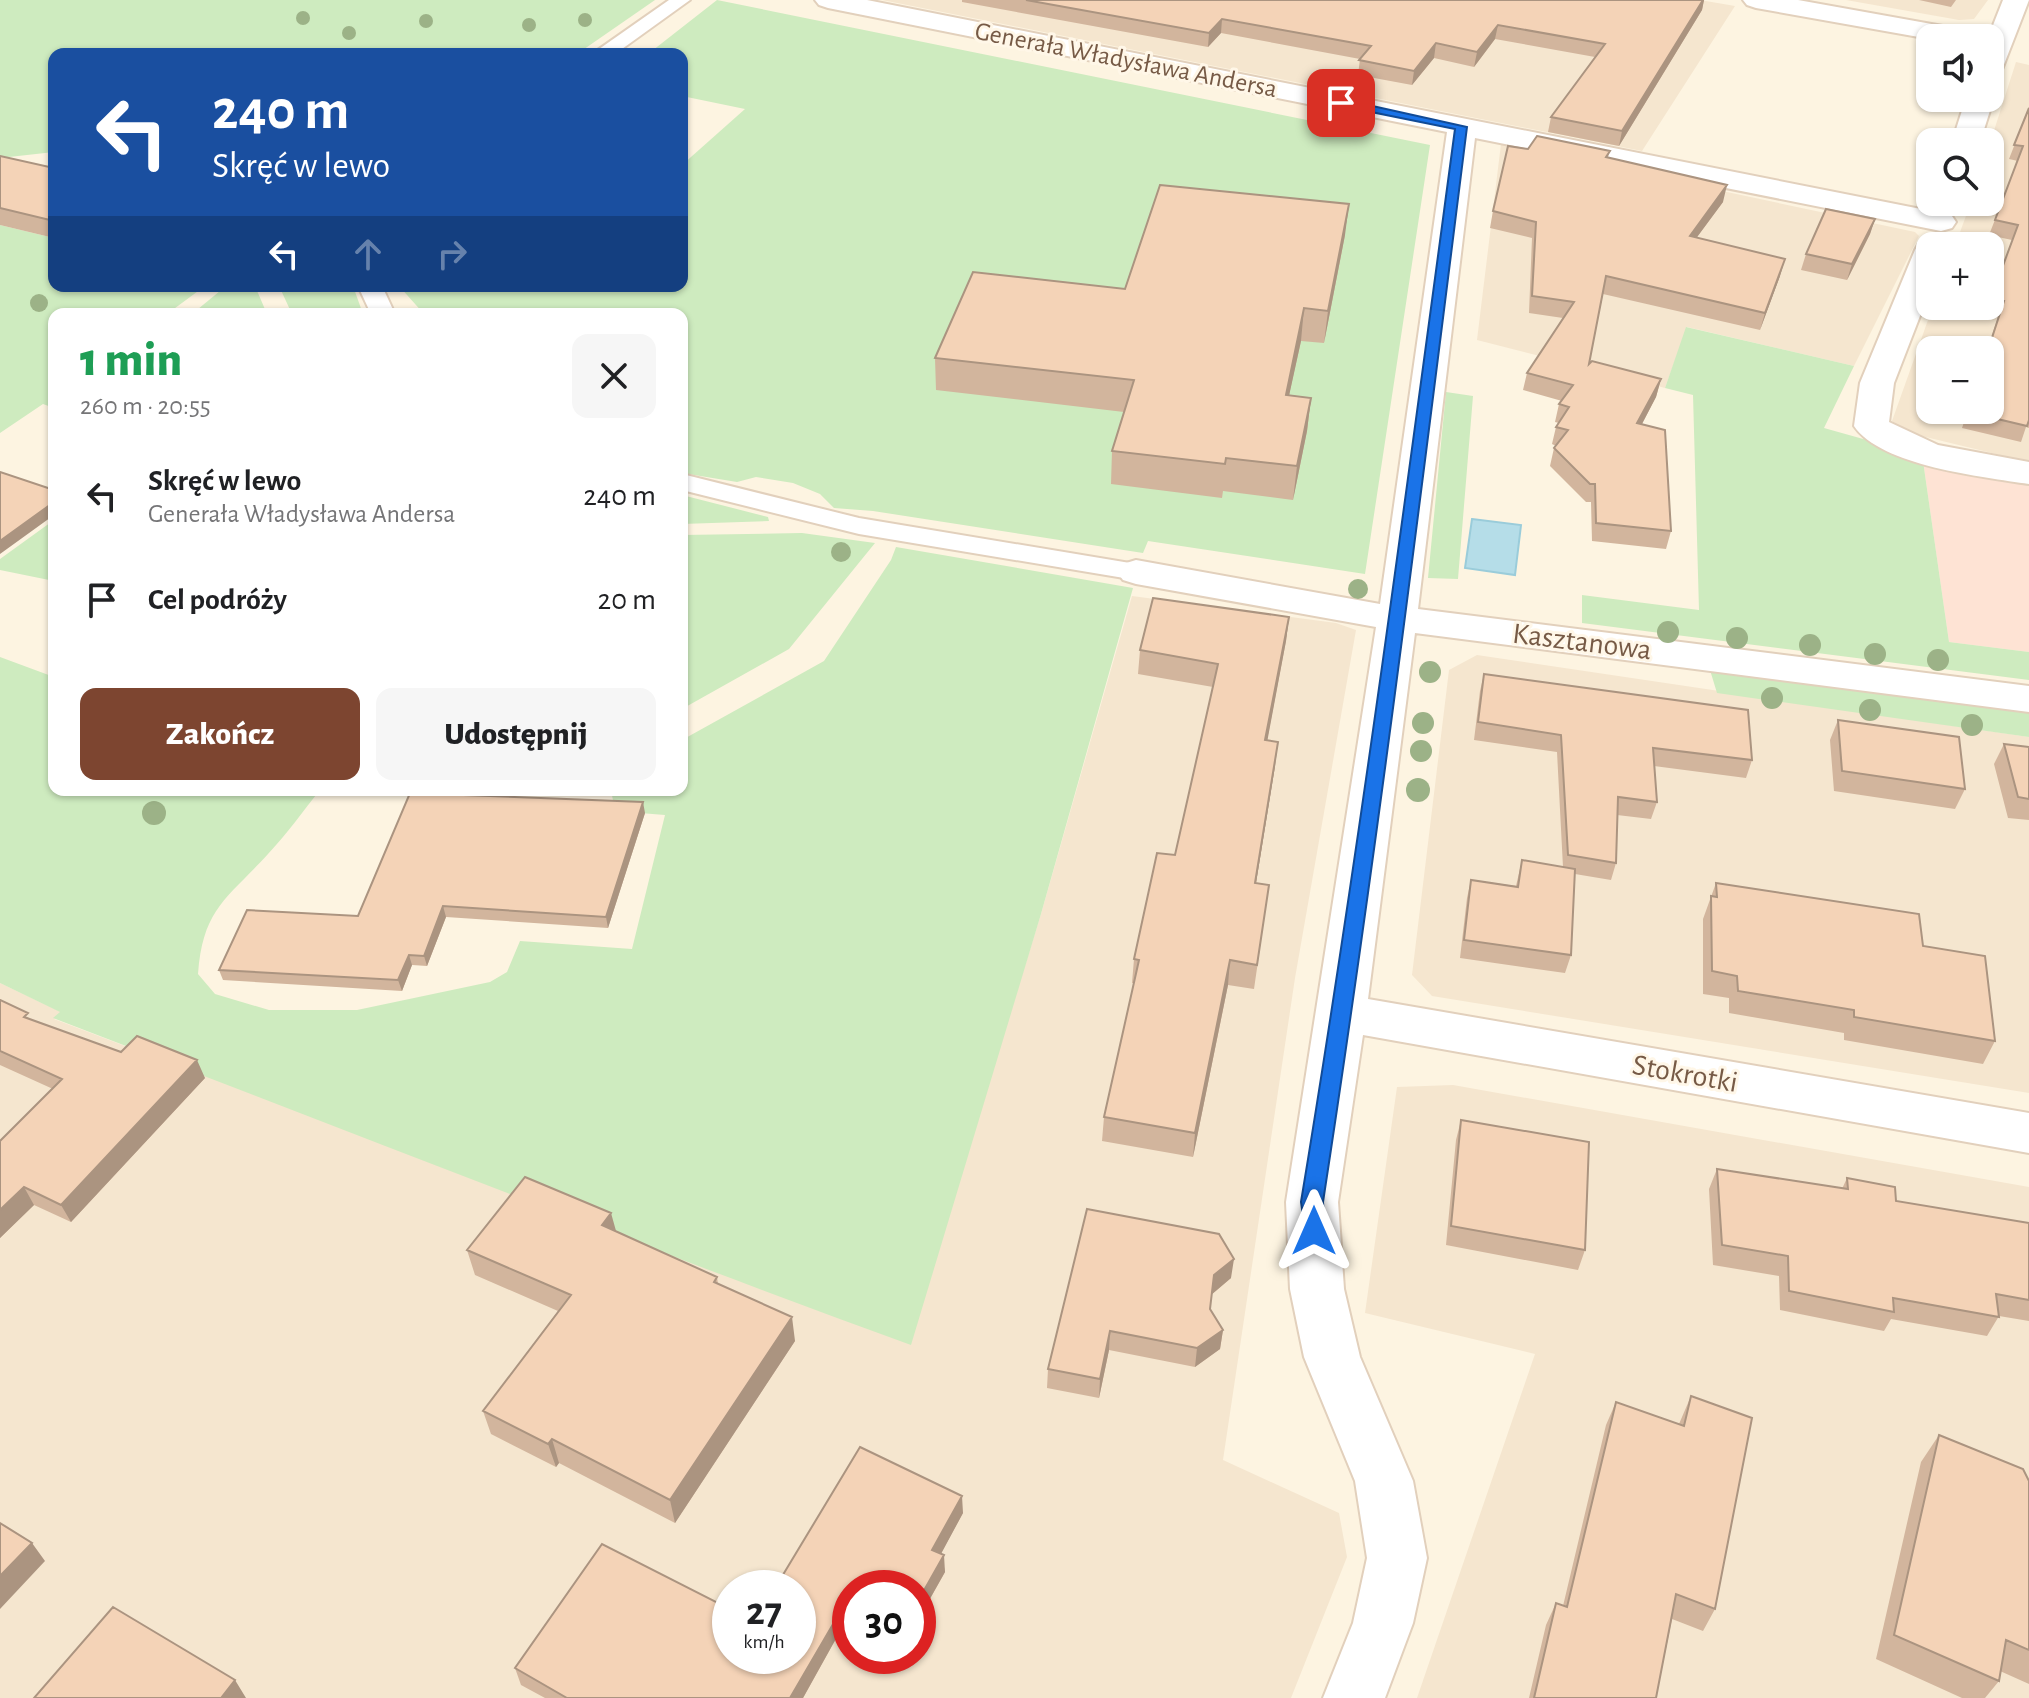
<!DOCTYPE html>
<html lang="pl">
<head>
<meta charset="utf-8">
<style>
  body { margin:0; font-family:"Alegreya Sans",sans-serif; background:#f6f6f6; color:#202124; height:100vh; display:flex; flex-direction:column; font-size:30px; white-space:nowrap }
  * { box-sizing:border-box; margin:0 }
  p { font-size:26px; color:#757577 }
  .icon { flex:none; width:44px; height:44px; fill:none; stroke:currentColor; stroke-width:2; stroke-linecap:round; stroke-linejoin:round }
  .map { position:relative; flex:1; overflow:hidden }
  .details { position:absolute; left:48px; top:308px; width:640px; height:488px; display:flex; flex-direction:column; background:#fff; border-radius:16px; box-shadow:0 2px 6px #0004 }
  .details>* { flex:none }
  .guide { position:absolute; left:48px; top:48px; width:640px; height:244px; border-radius:16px; box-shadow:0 2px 6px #0004; background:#1a4fa0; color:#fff; overflow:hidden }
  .tools { position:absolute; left:1916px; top:24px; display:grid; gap:16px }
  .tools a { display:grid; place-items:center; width:88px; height:88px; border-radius:16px; background:#fff; box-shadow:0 2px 6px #0004; font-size:40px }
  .speed { position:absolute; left:712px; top:1570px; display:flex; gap:16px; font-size:40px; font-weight:700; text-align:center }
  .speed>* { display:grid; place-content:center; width:104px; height:104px; border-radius:50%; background:#fff; box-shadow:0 2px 6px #0004; line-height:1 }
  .speed small { font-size:20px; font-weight:400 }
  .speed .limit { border:12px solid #d22; background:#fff; color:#111 }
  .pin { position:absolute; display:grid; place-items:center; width:68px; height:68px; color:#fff; margin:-34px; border-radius:16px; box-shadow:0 4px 12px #0006 }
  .me { position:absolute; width:88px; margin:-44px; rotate:0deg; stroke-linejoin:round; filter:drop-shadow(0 0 6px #0008) }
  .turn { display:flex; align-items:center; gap:28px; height:168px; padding:0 32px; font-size:36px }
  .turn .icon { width:104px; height:104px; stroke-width:2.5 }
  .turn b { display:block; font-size:56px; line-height:68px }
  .lanes { display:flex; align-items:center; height:76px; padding:0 32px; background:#0003; justify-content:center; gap:40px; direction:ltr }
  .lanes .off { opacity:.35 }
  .round { display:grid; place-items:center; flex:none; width:84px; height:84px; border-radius:16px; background:#f6f6f6 }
  .overview { display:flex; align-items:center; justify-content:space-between; height:136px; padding:0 32px }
  h1 { font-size:48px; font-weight:800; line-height:60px; color:#1e9e55 }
  .button { display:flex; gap:16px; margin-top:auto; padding:16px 32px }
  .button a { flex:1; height:92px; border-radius:16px; background:#7d4530; color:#fff; font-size:32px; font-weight:800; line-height:92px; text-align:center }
  .button a+a { background:#f6f6f6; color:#202124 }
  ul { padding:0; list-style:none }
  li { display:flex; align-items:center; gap:24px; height:104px; padding:0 32px }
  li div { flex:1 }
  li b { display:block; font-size:30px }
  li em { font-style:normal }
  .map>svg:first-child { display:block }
</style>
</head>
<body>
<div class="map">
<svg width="2029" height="1698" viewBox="0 0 2029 1698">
  <rect width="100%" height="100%" fill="#fdf4e1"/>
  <path fill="#f5e6cf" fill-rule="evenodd" d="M882,0H1700L1735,6L1642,151Z
    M1846,0H1988L1974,19L1959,20Z
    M2016,62L2029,65V462L1905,432L1892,421L1933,306H1990V246H1955L1971,202H1990V143ZM1930,350H1990V410H1930Z
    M1501,144L1915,232L1919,236L1854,366L1687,327L1665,388L1477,340Z
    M1132,596L1336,623L1356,630L1295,978L1223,1460L1339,1513L1347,1557L1291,1698H0V983L61,1012L54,1019L146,1054L964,1162L1041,914ZM730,1588H798V1656H730ZM850,1588H918V1656H850Z
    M1477,655L2029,737V1093L1432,996L1412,975L1449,670Z
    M1453,1085L2029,1187V1698H1417L1535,1354L1365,1313L1397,1087Z"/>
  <path fill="#fee3d4" d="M1923,461L2029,485V652L1949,642Z"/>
  <path fill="#ceebbf" d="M0,0H655L577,54H54V152L0,158Z
    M717,0L1430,145L1365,574L1148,541L1143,553L873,511L834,508L820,494L793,483L756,477L737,482L682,473V314H424L399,286H682V165L745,109L682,96V54H648Z
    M0,225L54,238V286H205L167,314H54V408L43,404L0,433Z
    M226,286H255L267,314H192Z
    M279,286H353L363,314H292Z
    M1686,327L1854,366L1824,428L1881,444L1923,461L1949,642L2029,652V680L1582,623V595L1699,610L1693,395L1665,388Z
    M1446,392L1473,396L1458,579L1428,578Z
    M682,495L768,517L769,521L682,524Z
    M54,520V581L0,570V559Z
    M802,533L875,543L789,649L682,709V535Z
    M896,547L1133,588L1041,914L911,1345C623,1240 339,1127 53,1018L60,1012L0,983V657L54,677V790H320C303,811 287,834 268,854C227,899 203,908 198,974L215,994L269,1010H357L490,982L507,972L520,941L632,949L665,815L615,811L611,790H682V740L824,661L891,560Z
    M1710,670L2029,713V737L1717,693Z"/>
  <path fill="#b5dde8" stroke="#9accda" stroke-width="2" d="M1472,519L1521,525L1515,575L1465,568Z"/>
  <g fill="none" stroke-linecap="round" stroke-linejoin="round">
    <g stroke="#e2d0bc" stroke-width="4">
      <path id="service" d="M669,0H690L615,54H592Z
        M358,286H382L395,314H371Z
        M682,474L859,518L1136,564L1146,566L1150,572L1146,578L1136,580L859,534L682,490Z"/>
    </g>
    <g stroke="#e2d0bc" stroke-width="4">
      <path id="minor" d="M815,0H867L1941,213L1952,216L1956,222L1952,228L1941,231L1475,138L1418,609L2029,686V712L1415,633L1368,999L2029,1113V1153L1363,1035L1338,1202L1344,1289L1360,1357L1413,1481L1427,1558L1413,1623L1385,1698H1323L1353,1623L1367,1558L1355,1481L1304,1357L1290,1289L1286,1202L1376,627L1136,584L1123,580L1117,572L1123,564L1136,560L1380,604L1447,132L828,8L819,5Z
        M1743,0H1798L1965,30L1974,32L1978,38L1930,39L1756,8L1747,5Z
        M2003,0H2029L2003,67L2000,73L1990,75L1988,38Z
        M1990,92L1994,98L1980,142H1952L1966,98H1990Z
        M1930,241L1943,246H1930V290L1894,383L1889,422L1938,445L2029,462V484C1983,477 1881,466 1854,426L1860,383L1915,250L1919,243Z"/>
    </g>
    <use href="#service" fill="#fff" fill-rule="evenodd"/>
    <use href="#minor" fill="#fff" fill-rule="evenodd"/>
  </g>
  <g fill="#9cb287">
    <circle cx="303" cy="18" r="7"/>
    <circle cx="585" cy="20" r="7"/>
    <circle cx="426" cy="21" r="7"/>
    <circle cx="529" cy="25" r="7"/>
    <circle cx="349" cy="33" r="7"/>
    <circle cx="39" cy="303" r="9"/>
    <circle cx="841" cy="552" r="10"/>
    <circle cx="1358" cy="589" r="10"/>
    <circle cx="1668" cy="632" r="11"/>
    <circle cx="1737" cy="638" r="11"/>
    <circle cx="1810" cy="645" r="11"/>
    <circle cx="1875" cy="654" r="11"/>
    <circle cx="1938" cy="660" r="11"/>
    <circle cx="1430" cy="672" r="11"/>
    <circle cx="1772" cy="698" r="11"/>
    <circle cx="1870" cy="710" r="11"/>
    <circle cx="1423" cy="723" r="11"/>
    <circle cx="1972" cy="725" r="11"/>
    <circle cx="1421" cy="751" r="11"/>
    <circle cx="1418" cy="790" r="12"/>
    <circle cx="154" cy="813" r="12"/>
  </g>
  <path fill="#d2b59d" d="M962,0H1704L1702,10L1619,146L1548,132L1551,117L1595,57L1495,39L1474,67L1434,58L1412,85L1358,75L1360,59L1221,33L1208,47L962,2Z
    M1919,0H1956L1951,7Z
    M2029,108V428L2026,427L2021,442L1962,428L1968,410H1990V350H1987L1998,317L1985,314L1988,306H1990V301L2012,240L1989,235L2018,161L2009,159Z
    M1528,149L1610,151L1608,157L1723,202L1697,237L1780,276L1760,330L1603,294L1589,364L1661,379L1656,397L1642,424L1671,531L1666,549L1592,541L1591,502H1586L1550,466L1554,448L1556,446L1552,444L1556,427L1559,423L1555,422L1559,404L1562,401L1523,390L1527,373L1563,318L1529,313L1532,238L1490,228L1493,211Z
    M0,156L54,168V238L0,225Z
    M1875,219L1870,234L1847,280L1801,270L1806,254Z
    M1345,235L1324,343L1301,341L1289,395L1311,398L1307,431L1293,500L1223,491L1222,498L1111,484L1112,451L1124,412L936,390L935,358L1125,289Z
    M1289,617L1286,641L1267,740L1275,766L1256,883L1269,885L1254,989L1228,985L1193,1157L1102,1141L1104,1117L1134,983H1132L1134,959L1175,855L1213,687L1138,674L1140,650Z
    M1484,674L1752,760L1746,778L1654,766L1657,802L1651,819L1617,815L1616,863L1611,880L1575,874L1571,955L1565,973L1460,958L1467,898L1471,880L1516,886L1522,860L1563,867L1557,752L1474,740L1480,691Z
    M1838,720L1965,789L1955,809L1834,791L1830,740Z
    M2004,744L2029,747V820L2008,818L1994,764Z
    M645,813L608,928L446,917L427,966L412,965L402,991L223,980L219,970L358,916Z
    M1716,883L1995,1041L1983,1064L1844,1040V1033L1729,1013V998L1703,994V919Z
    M0,1000L32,1020L121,1052L205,1078L71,1222L34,1205L0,1238V1141L53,1089L0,1065Z
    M1461,1120L1585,1250L1578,1270L1446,1245L1456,1140Z
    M1717,1169L1842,1189L1847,1178L1896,1201L2029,1223V1321L1999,1316L1987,1336L1891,1319L1884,1331L1780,1310L1779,1276L1713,1265L1709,1189Z
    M1087,1209L1231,1278L1211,1295L1210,1309L1223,1330L1220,1349L1195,1367L1109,1350L1099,1398L1047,1388L1048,1369Z
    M616,1232L717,1277L718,1284L795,1341L675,1523L559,1463L556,1467L491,1434L483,1411L558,1311L475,1275L467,1250Z
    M1691,1396L1715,1609L1703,1631L1672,1619L1656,1698H1529L1546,1625L1556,1603L1563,1606L1606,1425L1616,1402L1679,1424Z
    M1939,1435L2029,1481V1684L2000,1671L1999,1681L1985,1698H1962L1876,1659L1921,1462Z
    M860,1447L963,1513L941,1553L945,1572L918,1620V1588H850V1641L838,1635L803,1698H545L521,1685L515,1668L798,1656Z
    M879,1656H898L894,1663Z"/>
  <path fill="#ab9480" d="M1703,0H1704L1702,10L1619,146L1622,131Z
    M1222,19L1221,33L1208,47L1209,33Z
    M1498,25L1495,39L1474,67L1477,52Z
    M1436,43L1434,58L1412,85L1414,71Z
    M1727,185L1723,202L1686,252L1690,236Z
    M1349,204L1345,235L1324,343L1328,311Z
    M1875,219L1870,234L1847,280L1852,264Z
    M1785,259L1780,276L1760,330L1765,313Z
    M1304,308L1301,341L1282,428L1286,395Z
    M1661,379L1656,397L1633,441L1637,423Z
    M1311,398L1307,431L1293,500L1297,466Z
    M54,502V515L0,554V541Z
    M1289,617L1286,641L1263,764L1265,740Z
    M1278,742L1275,766L1252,907L1255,883Z
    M643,802L645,813L608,928L606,917Z
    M443,906L446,917L427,966L424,956Z
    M409,955L412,965L402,991L398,980Z
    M1230,960L1228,985L1193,1157L1195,1133Z
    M197,1060L205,1078L71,1222L61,1205Z
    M24,1187L34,1205L0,1238V1210Z
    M611,1213L618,1238L602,1225Z
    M1234,1259L1231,1278L1211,1295L1214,1275Z
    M792,1317L795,1341L675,1523L670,1500Z
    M1223,1330L1220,1349L1195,1367L1197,1348Z
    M1110,1331L1109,1350L1099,1398L1100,1379Z
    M552,1439L559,1463L556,1467L548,1444Z
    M962,1496L963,1513L934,1567L932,1550Z
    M32,1543L45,1561L0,1609V1576Z
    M944,1555L945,1572L918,1620V1601Z
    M836,1619L838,1635L803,1698H790Z
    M235,1680L246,1698H221Z"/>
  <path fill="#f4d3b7" stroke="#ab9480" stroke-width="2" d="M1026,0H1703L1622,131L1551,117L1605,44L1498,25L1477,52L1436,43L1414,71L1359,60L1371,46L1222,19L1209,33Z
    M2029,108V420L2027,426L1968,412L1969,410H1990V350H1988L2004,301L1991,298L2018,225L1995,220L2023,146L2014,145Z
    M1537,136L1610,151L1606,157L1727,185L1690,236L1785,259L1765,313L1606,276L1589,364L1592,361L1661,379L1637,423L1665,430L1671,531L1596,523L1595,484H1590L1554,448L1568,430L1556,427L1569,407L1559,404L1573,385L1527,373L1574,302L1532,296L1536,222L1493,211L1508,146L1528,149Z
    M0,156L54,168V221L0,208Z
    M1160,185L1349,204L1328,311L1304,308L1286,395L1311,398L1297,466L1226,458L1225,464L1112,451L1134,380L935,358L973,272L1125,289Z
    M1826,209L1875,219L1852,264L1806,254Z
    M0,472L54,490V502L0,541Z
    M1153,598L1289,617L1265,740L1278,742L1255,883L1269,885L1257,965L1230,960L1195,1133L1104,1117L1139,960L1134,959L1157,853L1175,855L1218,664L1140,650Z
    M1484,674L1748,710L1752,760L1653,748L1657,802L1618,797L1616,863L1568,855L1561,735L1478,722Z
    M1838,720L1959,737L1965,789L1842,771Z
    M2004,744L2029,747V799L2018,797Z
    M410,793L643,802L606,917L443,906L424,956L409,955L398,980L219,970L247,910L358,916Z
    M1522,860L1575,869L1571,955L1464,940L1471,880L1518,887Z
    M1716,883L1919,914L1923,946L1985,956L1995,1041L1854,1017V1010L1738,991L1737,976L1712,971L1711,896L1717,897Z
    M0,1000L28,1013L24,1017L121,1052L137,1036L197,1060L61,1205L24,1187L0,1210V1141L62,1079L0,1051Z
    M1461,1120L1589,1142L1585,1250L1451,1226Z
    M1717,1169L1848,1189L1847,1178L1895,1187L1896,1201L2029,1223V1300L1996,1294L1999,1317L1893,1298L1894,1312L1789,1291L1788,1256L1722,1245Z
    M525,1177L611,1213L602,1225L717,1277L714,1282L792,1317L670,1500L552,1439L548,1444L483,1411L571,1295L467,1250Z
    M1087,1209L1219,1234L1234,1259L1214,1275L1210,1309L1223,1330L1197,1348L1110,1331L1100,1379L1048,1369Z
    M1691,1396L1752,1418L1715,1609L1676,1594L1656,1698H1534L1556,1603L1567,1607L1616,1402L1684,1426Z
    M1939,1435L2023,1469L2029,1481V1650L2006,1640L1999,1681L1894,1635Z
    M860,1447L962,1496L932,1550L944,1555L918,1601V1588H850V1626L836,1619L790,1698H567L515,1668L602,1544L730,1609V1656H798V1588H775Z
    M0,1523L32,1543L0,1576Z
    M113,1607L235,1680L221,1698H34Z"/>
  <path fill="#1a73e8" stroke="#114b97" stroke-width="2" d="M1341,99L1467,127C1422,485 1378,844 1323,1202L1325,1231L1321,1237L1314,1240L1306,1237L1301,1202C1360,845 1407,487 1455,129L1337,105L1336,103Z"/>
  <g text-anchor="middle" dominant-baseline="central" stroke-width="6" stroke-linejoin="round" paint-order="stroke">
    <g font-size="26" fill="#765a46" stroke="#fff7e8">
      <text transform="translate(1126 60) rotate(11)">Generała Władysława Andersa</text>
    </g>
    <g font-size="30" fill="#765a46" stroke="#fff7e8">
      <text transform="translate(1582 642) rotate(7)">Kasztanowa</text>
      <text transform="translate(1685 1074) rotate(10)">Stokrotki</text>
    </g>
  </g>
</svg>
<div class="tools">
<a><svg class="icon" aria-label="sound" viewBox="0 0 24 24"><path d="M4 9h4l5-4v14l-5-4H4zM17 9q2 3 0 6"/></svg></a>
<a><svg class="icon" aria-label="search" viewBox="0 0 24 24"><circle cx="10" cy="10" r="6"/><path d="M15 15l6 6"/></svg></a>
<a>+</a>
<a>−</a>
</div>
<div class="speed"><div>27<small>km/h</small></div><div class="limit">30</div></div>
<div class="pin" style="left:1341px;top:103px;background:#d93025"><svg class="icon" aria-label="arrive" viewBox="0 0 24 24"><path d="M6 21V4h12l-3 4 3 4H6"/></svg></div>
<svg class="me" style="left:1314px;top:1231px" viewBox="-20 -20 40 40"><path d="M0-17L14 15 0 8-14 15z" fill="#1a73e8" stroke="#fff" stroke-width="4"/></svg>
<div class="guide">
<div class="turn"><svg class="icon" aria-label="left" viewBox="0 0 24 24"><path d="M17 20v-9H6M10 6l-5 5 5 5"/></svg><div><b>240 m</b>Skręć w lewo</div></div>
<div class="lanes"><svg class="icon" aria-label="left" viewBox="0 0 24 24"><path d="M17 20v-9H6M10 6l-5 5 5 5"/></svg><svg class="icon off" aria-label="ahead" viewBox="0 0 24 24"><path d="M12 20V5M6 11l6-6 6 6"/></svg><svg class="icon off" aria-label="right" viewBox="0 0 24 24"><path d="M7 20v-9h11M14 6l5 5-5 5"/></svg></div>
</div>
<section class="details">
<div class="overview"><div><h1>1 min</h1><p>260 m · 20:55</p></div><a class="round"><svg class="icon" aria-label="close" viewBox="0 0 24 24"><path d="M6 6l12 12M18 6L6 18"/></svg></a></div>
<ul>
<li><svg class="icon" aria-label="left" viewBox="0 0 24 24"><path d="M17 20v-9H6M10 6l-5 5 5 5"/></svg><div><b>Skręć w lewo</b><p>Generała Władysława Andersa</p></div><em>240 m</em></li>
<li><svg class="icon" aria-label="arrive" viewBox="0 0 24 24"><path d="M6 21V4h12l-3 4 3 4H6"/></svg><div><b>Cel podróży</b></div><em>20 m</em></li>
</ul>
<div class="button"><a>Zakończ</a><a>Udostępnij</a></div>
</section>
</div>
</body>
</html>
